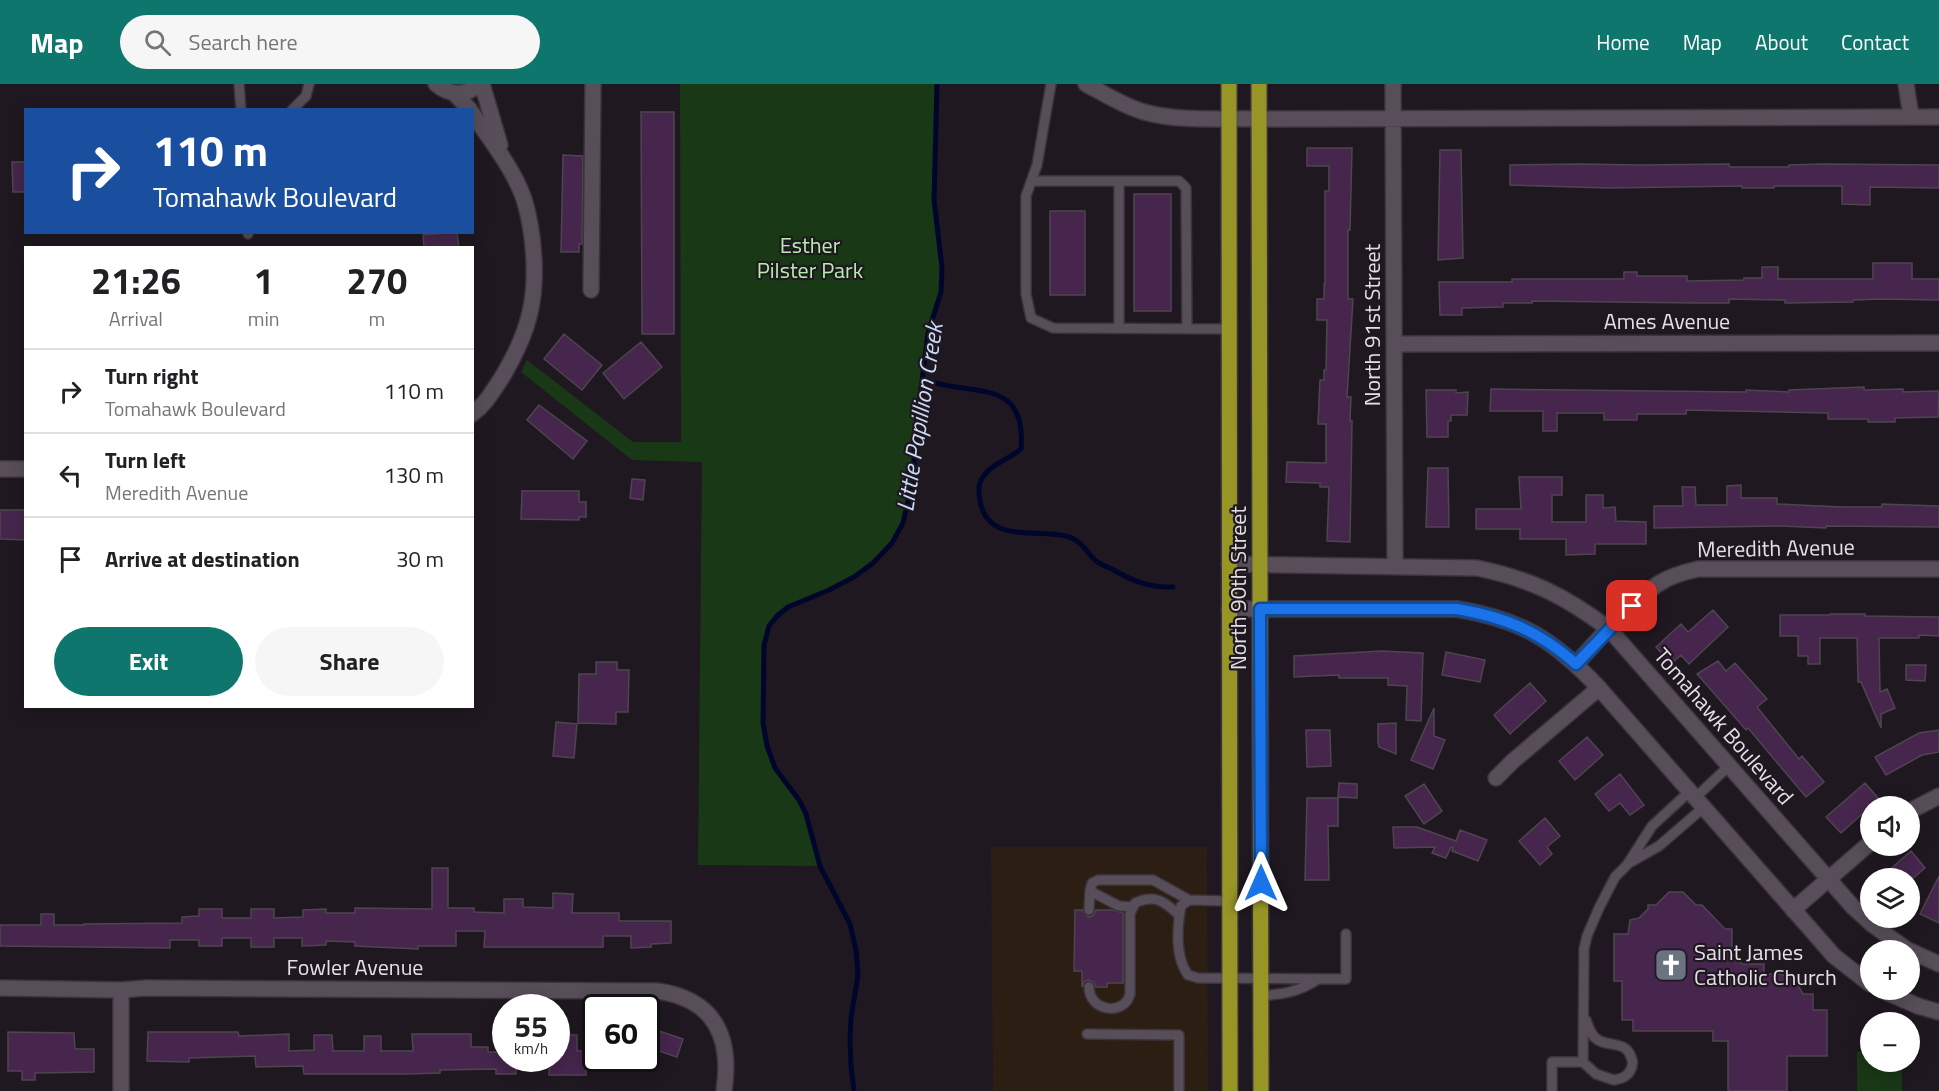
<!DOCTYPE html>
<html lang="en">
<head>
<meta charset="utf-8">
<style>
  body { margin:0; font-family:"Titillium Web",sans-serif; background:#f6f6f6; color:#202124; height:100vh; display:flex; flex-direction:column; font-size:22px; white-space:nowrap }
  * { box-sizing:border-box; margin:0 }
  p { font-size:20px; color:#757577 }
  .icon { flex:none; width:33px; height:33px; fill:none; stroke:currentColor; stroke-width:2; stroke-linecap:round; stroke-linejoin:round }
  .map { position:relative; flex:1; overflow:hidden }
  .sheet { position:absolute; left:24px; top:162px; width:450px; height:462px; display:flex; flex-direction:column; background:#fff; border-radius:0px; box-shadow:0 3px 15px #0003 }
  .sheet>* { flex:none }
  .guide { position:absolute; left:24px; top:24px; width:450px; height:126px; border-radius:0px; box-shadow:0 3px 15px #0003; background:#1a4fa0; color:#fff; overflow:hidden }
  .controls { position:absolute; left:1860px; top:712px; display:grid; gap:12px }
  .controls a { display:grid; place-items:center; width:60px; height:60px; border-radius:50%; background:#fff; box-shadow:0 3px 15px #0003; font-size:30px }
  .speed { position:absolute; left:492px; top:910px; display:flex; gap:12px; font-size:30px; font-weight:700; text-align:center }
  .speed>* { display:grid; place-content:center; width:78px; height:78px; border-radius:50%; background:#fff; box-shadow:0 3px 15px #0003; line-height:1 }
  .speed small { font-size:15px; font-weight:400 }
  .speed .limit { border:3px solid #111; border-radius:9px; background:#fff; color:#111 }
  .pin { position:absolute; display:grid; place-items:center; width:51px; height:51px; color:#fff; margin:-26px; border-radius:12px; box-shadow:0 3px 9px #0006 }
  .me { position:absolute; width:66px; margin:-33px; rotate:0deg; stroke-linejoin:round; filter:drop-shadow(0 0 4px #0008) }
  .turn { display:flex; align-items:center; gap:21px; height:126px; padding:0 30px; font-size:27px }
  .turn .icon { width:78px; height:78px; stroke-width:2.5 }
  .turn b { display:block; font-size:42px; line-height:51px }
  .eta { display:flex; justify-content:space-evenly; align-items:center; height:102px; text-align:center }
  .eta b { font-size:36px; font-weight:700; line-height:42px }
  .action { display:flex; gap:12px; margin-top:auto; padding:12px 30px }
  .action a { flex:1; height:69px; border-radius:36px; background:#0f766e; color:#fff; font-size:24px; font-weight:700; line-height:69px; text-align:center }
  .action a+a { background:#f6f6f6; color:#202124 }
  ul { padding:0; list-style:none }
  li { display:flex; align-items:center; gap:18px; height:84px; padding:0 30px; border-top:2px solid #e0e0e0 }
  li div { flex:1 }
  li b { display:block; font-size:22px }
  li em { font-style:normal }
  header { display:flex; align-items:center; gap:36px; box-sizing:border-box; height:84px; padding:0 30px; background:#0f766e; color:#fff }
  header strong { font-size:28px }
  nav { display:flex; gap:33px; margin-inline-start:auto; font-size:21px }
  .search { width:420px; height:54px; background:#f6f6f6; display:flex; align-items:center; gap:15px; box-sizing:border-box; padding:0 21px; border-radius:33px; color:#757577; font-size:22px }
  .map>svg:first-child { display:block }
</style>
</head>
<body>
<header>
<strong>Map</strong>
<div class="search"><svg class="icon" aria-label="search" viewBox="0 0 24 24"><circle cx="10" cy="10" r="6"/><path d="M15 15l6 6"/></svg>Search here</div>
<nav><a>Home</a><a>Map</a><a>About</a><a>Contact</a></nav>
</header>
<div class="map">
<svg width="1939" height="1007" viewBox="0 0 1939 1007">
  <rect width="100%" height="100%" fill="#1f1821"/>
  <path fill="#2d1e14" d="M991,763H1207L1208,1007H993Z"/>
  <path fill="#193816" d="M680,0H937C937,38 933,76 934,113C935,144 943,173 941,204C940,219 932,233 929,247C922,272 921,307 918,333C913,368 915,402 904,436C893,470 858,494 826,508C806,516 780,521 769,542C757,564 761,634 767,659C773,684 788,696 800,718C810,736 814,762 820,782L698,781L702,378L632,376L521,288L527,276L633,358H681Z
    M1857,968H1870V978H1902V1007H1857Z"/>
  <g fill="none" stroke-linecap="round" stroke-linejoin="round">
    <path stroke="#00062b" stroke-width="5" d="M923,295C968,314 1027,290 1021,365C1011,374 996,378 987,388C978,397 978,405 980,417C988,462 1039,443 1069,453C1082,457 1086,468 1096,477C1100,480 1107,483 1112,485C1132,497 1150,504 1173,503
      M854,1007L851,982L850,955L851,934L858,891L856,866L850,840L820,782L806,730L799,716L775,684L767,662L763,639L764,561L769,542L777,532L788,523L829,506L854,493L873,479L892,459L903,439L914,392V361L928,249L941,208L942,184L934,116L937,0"/>
  </g>
  <path fill="#46264d" stroke="#4e454f" stroke-width="1.5" d="M641,28H674V250H642Z
    M1307,64H1352L1350,146H1348V215H1353L1347,313H1351L1350,337H1352L1350,458L1327,457L1329,403H1320V399L1286,398L1287,378L1326,379V340H1318L1320,296H1324V286H1326L1327,236H1317V215H1324V200H1325V107H1329V82H1307Z
    M1440,66H1461L1463,174L1438,176Z
    M563,71L583,72L582,160H579V168H561Z
    M12,78H26V108H13Z
    M1580,80L1640,81L1729,80L1730,83H1789V81L1823,80L1939,81V104L1870,103V121L1842,120V102H1774V104H1742V102L1609,104L1510,101V81Z
    M1134,110H1171V227H1134Z
    M1050,127H1085V211H1050Z
    M457,148L459,164H424L423,151Z
    M1873,179H1912V195H1939V216L1880,215L1853,216V218L1785,219V216L1729,215V219H1695L1532,217V219H1503V223L1462,224V231H1440L1439,198H1512V195H1624V188H1637V192H1687V197L1744,196V194H1762V183H1778V195H1873Z
    M564,250L602,281L582,306L544,275Z
    M641,258L662,283L624,315L603,289Z
    M1864,303V306L1903,305V308L1939,307L1938,333L1895,334V338H1868V335H1828V329L1686,326V330H1637V336H1604V329H1557V347H1543V327H1490L1491,305L1746,308V306L1789,308V306Z
    M1426,306H1456V309L1468,308L1467,331H1451V337H1448V353H1427Z
    M539,321L587,357L573,375L527,336Z
    M1428,384H1448L1449,443H1426Z
    M1519,393H1562V411H1552V438H1586V411H1603V424L1615,423L1616,437L1646,438V460H1595V470L1566,471V455H1520V445H1476V425H1521Z
    M632,395L645,396L643,416L630,414Z
    M1741,401V414H1777V420L1842,423H1882V420L1939,422V443L1826,442V444L1780,442L1654,444V422H1683L1682,403H1695L1696,421H1727V402Z
    M522,407H579V418H586V433H579V436L521,435Z
    M0,426H26V456L0,455Z
    M1713,526L1728,543L1689,580L1681,571L1671,580L1656,563L1681,540L1688,548Z
    M1830,530H1865V532L1939,533V552L1919,551V554H1879L1880,608L1887,605L1895,624L1881,630V644L1861,598H1858L1857,554H1820V580H1808V572H1798V552H1780V531H1830Z
    M1382,567L1423,569L1421,637L1406,636L1407,602L1388,601V594H1339V591L1294,593V572Z
    M1446,568L1485,576L1480,598L1442,591Z
    M1718,577L1726,587L1735,579L1757,604L1767,615L1757,623L1799,675L1802,672L1824,698L1806,713L1748,644L1746,646L1697,590Z
    M596,578H617V586H629L628,628H616V640L578,639L579,590H596Z
    M1906,581H1926L1925,597L1906,596Z
    M1530,599L1546,617L1510,650L1494,631Z
    M1434,624V652L1445,656L1433,685L1411,676Z
    M556,638L577,640L574,674L553,672Z
    M1396,639V670L1379,663L1378,658V640Z
    M1306,646H1330L1331,682L1307,683Z
    M1939,646V668L1922,671L1886,691L1875,673L1919,649Z
    M1587,653L1603,671L1575,696L1559,677Z
    M1620,690L1644,721L1630,731L1620,719L1609,727L1595,710Z
    M1339,699L1357,700V714L1338,713Z
    M1865,699L1879,715L1841,749L1826,733Z
    M1424,700L1442,727L1424,740L1405,712Z
    M1307,714H1338V742H1328L1329,796H1305Z
    M1545,734L1560,752L1547,763L1552,770L1540,781L1519,757Z
    M1393,743H1417L1456,757L1460,746L1487,756L1478,777L1452,767L1453,763H1451L1446,774L1432,769L1435,763L1394,764Z
    M1911,767L1925,784L1912,795H1879Z
    M432,784H448V824H474V828L504,829V815H523V823L553,824V809L573,810L572,829H619V837H671V859L651,860V863L631,864V852H603V863H484L485,847H456V862H418V865L355,862V858L326,857V861L302,862V854H274V863H251V854H222V862H199V856H170V864L0,862V841H41V830H54V841H84V840L182,839V833L199,832V825H222V834H251V825H274V834L303,833V826L326,825V829H355V824L432,825Z
    M1939,792V839L1920,830Z
    M1669,808H1683L1696,821H1702L1725,845H1732V870L1742,880H1764V890H1781L1796,898L1803,910H1813V926H1827V972H1787V1007H1728V957H1713V947H1633V936H1622V897H1614V850H1628L1630,836L1639,834L1648,825V821H1656Z
    M1075,826H1082L1088,833L1093,832L1096,826H1113L1123,829V899H1107V903H1096L1094,898L1088,896L1084,898L1082,903V887H1074Z
    M653,945L683,955L677,973L647,963Z
    M8,948L74,949L75,965H94V988L35,989V996H22V987H8Z
    M148,948H238L239,952L289,950V967L314,966V951H332L333,967H364V952H381V967H413L412,950H471V963H488V968H506V975H516V990H496V985L440,986V989L406,990H304L303,982L256,983L255,972L189,974V978L147,977Z
    M558,951H577V967H586V991H549V975H556Z"/>
  <g fill="none" stroke-linecap="round" stroke-linejoin="round">
    <g stroke="#3a343a" stroke-width="12">
      <path id="lane" d="M239,0L241,26
        M1051,0L1037,81L1026,112V210L1031,234L1053,244L1229,245
        M292,26L306,12L309,0
        M1031,97H1179L1186,104L1187,244
        M248,148V150
        M1119,244V97
        M1695,714L1730,681
        M1629,779L1659,762L1703,724
        M1090,807L1119,822L1133,823
        M1229,817L1189,816L1181,822C1177,844 1175,873 1188,891L1198,894L1346,895V850
        M1089,826L1090,807L1092,799L1098,796H1153L1189,816
        M1089,903C1089,928 1125,932 1130,910V830L1135,819C1155,810 1164,817 1179,831
        M1261,912C1283,910 1299,908 1318,895
        M1087,950L1179,951V1007
        M1583,978L1596,990L1614,996C1621,995 1627,993 1630,987C1633,982 1633,977 1631,973C1626,957 1610,963 1598,956C1591,952 1589,944 1586,936
        M1552,1007V978H1583L1584,865L1587,852L1599,824L1615,793L1627,781L1652,742L1689,708"/>
    </g>
    <g stroke="#3a343a" stroke-width="18">
      <path id="street" d="M482,0L500,61
        M1393,0L1395,481
        M1906,0L1911,32
        M455,10L470,26
        M472,29C491,57 513,84 524,115C534,148 538,195 530,228C525,252 513,275 501,295C492,308 485,321 472,330
        M1259,35L1939,33
        M591,206L593,0
        M1395,260L1939,259
        M0,385H26
        M1229,480L1477,484C1531,495 1565,512 1609,545L1853,823L1873,841L1909,867
        M1229,525H1457C1523,536 1554,556 1599,604L1834,872L1870,900
        M1576,580C1601,553 1627,521 1658,500C1670,492 1684,488 1698,485H1939
        M1496,694L1513,677L1599,604
        M1910,727L1939,712
        M1793,826L1870,759
        M1910,867L1939,880
        M0,904L121,906L146,904L657,907C715,915 732,953 724,1007
        M1881,906L1918,922L1939,928
        M121,1007V906"/>
    </g>
    <g stroke="#3a343a" stroke-width="18">
      <path id="secondary" d="M436,0C450,12 466,12 480,0
        M1086,0C1105,10 1123,22 1144,28C1180,38 1222,34 1259,35"/>
    </g>
    <g stroke="#3a343a" stroke-width="18">
      <path id="primary" d="M1229,0L1230,1007
        M1259,0L1261,1007"/>
    </g>
    <use href="#lane" stroke="#574e59" stroke-width="9"/>
    <use href="#street" stroke="#574e59" stroke-width="15"/>
    <use href="#secondary" stroke="#574e59" stroke-width="15"/>
    <use href="#primary" stroke="#989527" stroke-width="15"/>
  </g>
  <g fill="none" stroke-linecap="round" stroke-linejoin="round">
    <g stroke="#114b97" stroke-width="15">
      <path id="route" d="M1261,799L1260,525H1457C1505,533 1539,547 1576,580L1632,522"/>
    </g>
    <use href="#route" stroke="#1a73e8" stroke-width="10"/>
  </g>
  <defs>
    <g id="church-square" transform="scale(1.725)"><rect x="-9" y="-9" width="18" height="18" rx="4" fill="#6b7280" stroke="#1f1821"/><path d="M-1.2-6h2.4v3.5h3.3v2.4h-3.3V6h-2.4V-.1h-3.3v-2.4h3.3Z" fill="#fff"/></g>
  </defs>
  <g fill-rule="evenodd">
    <use href="#church-square" x="1671" y="881"/>
  </g>
  <g text-anchor="middle" dominant-baseline="central" stroke-width="4.5" stroke-linejoin="round" paint-order="stroke">
    <g font-size="22" fill="#b3eeab" stroke="#1f1821">
      <text x="810" y="161">Esther<tspan x="810" dy="25">Pilster Park</tspan></text>
    </g>
    <g font-size="22" fill="#e6e0e6" stroke="#1f1821">
      <text x="1667" y="237">Ames Avenue</text>
      <text transform="translate(1372 241) rotate(-90)">North 91st Street</text>
      <text transform="translate(1776 464) rotate(-1)">Meredith Avenue</text>
      <text transform="translate(1238 504) rotate(-90)">North 90th Street</text>
      <text transform="translate(1724 642) rotate(49)">Tomahawk Boulevard</text>
      <text x="355" y="883">Fowler Avenue</text>
    </g>
    <g font-size="22" fill="#e6e0e6" stroke="#1f1821" text-anchor="start">
      <text x="1694" y="868">Saint James<tspan x="1694" dy="25">Catholic Church</tspan></text>
    </g>
    <g font-size="24" font-style="italic" fill="#cbdcf8" stroke="#1f1821">
      <text transform="translate(919 333) rotate(-81)">Little Papillion Creek</text>
    </g>
  </g>
</svg>
<div class="controls">
<a><svg class="icon" aria-label="sound" viewBox="0 0 24 24"><path d="M4 9h4l5-4v14l-5-4H4zM17 9q2 3 0 6"/></svg></a>
<a><svg class="icon" aria-label="layers" viewBox="0 0 24 24"><path d="M12 4l9 5-9 5-9-5zM3 14l9 5 9-5"/></svg></a>
<a>+</a>
<a>−</a>
</div>
<div class="speed"><div>55<small>km/h</small></div><div class="limit">60</div></div>
<div class="pin" style="left:1632px;top:522px;background:#d93025"><svg class="icon" aria-label="arrive" viewBox="0 0 24 24"><path d="M6 21V4h12l-3 4 3 4H6"/></svg></div>
<svg class="me" style="left:1261px;top:799px" viewBox="-20 -20 40 40"><path d="M0-17L14 15 0 8-14 15z" fill="#1a73e8" stroke="#fff" stroke-width="4"/></svg>
<div class="guide">
<div class="turn"><svg class="icon" aria-label="right" viewBox="0 0 24 24"><path d="M7 20v-9h11M14 6l5 5-5 5"/></svg><div><b>110 m</b>Tomahawk Boulevard</div></div>
</div>
<section class="sheet">
<div class="eta">
<div><b>21:26</b><p>Arrival</p></div>
<div><b>1</b><p>min</p></div>
<div><b>270</b><p>m</p></div>
</div>
<ul>
<li><svg class="icon" aria-label="right" viewBox="0 0 24 24"><path d="M7 20v-9h11M14 6l5 5-5 5"/></svg><div><b>Turn right</b><p>Tomahawk Boulevard</p></div><em>110 m</em></li>
<li><svg class="icon" aria-label="left" viewBox="0 0 24 24"><path d="M17 20v-9H6M10 6l-5 5 5 5"/></svg><div><b>Turn left</b><p>Meredith Avenue</p></div><em>130 m</em></li>
<li><svg class="icon" aria-label="arrive" viewBox="0 0 24 24"><path d="M6 21V4h12l-3 4 3 4H6"/></svg><div><b>Arrive at destination</b></div><em>30 m</em></li>
</ul>
<div class="action"><a>Exit</a><a>Share</a></div>
</section>
</div>
</body>
</html>
